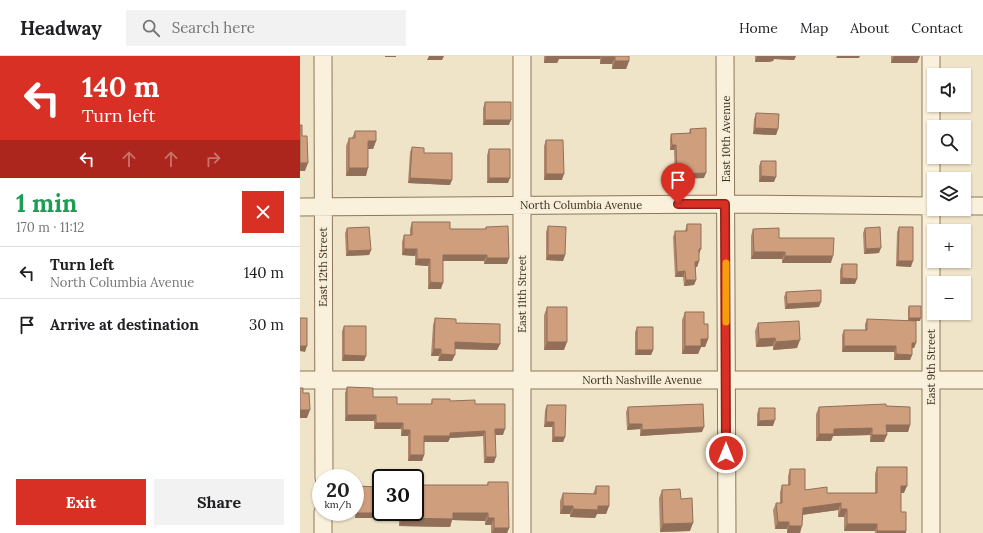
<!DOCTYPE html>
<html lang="en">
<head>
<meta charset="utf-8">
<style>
  body { margin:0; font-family:Lora,serif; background:#f2f2f2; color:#202124; height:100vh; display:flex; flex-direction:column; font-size:15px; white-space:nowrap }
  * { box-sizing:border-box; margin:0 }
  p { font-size:13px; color:#757577 }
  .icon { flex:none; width:22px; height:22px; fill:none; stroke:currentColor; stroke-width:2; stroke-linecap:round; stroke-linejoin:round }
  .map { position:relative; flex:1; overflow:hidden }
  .side { display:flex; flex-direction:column; background:#fff; width:300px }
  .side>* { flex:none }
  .guide { background:#d93025; color:#fff; overflow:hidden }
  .tools { position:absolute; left:627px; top:12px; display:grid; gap:8px }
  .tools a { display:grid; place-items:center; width:44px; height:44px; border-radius:0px; background:#fff; box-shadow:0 1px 3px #0004; font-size:20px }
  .speed { position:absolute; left:12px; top:413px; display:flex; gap:8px; font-size:20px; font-weight:700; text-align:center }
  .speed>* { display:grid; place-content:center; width:52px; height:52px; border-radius:50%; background:#fff; box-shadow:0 1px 3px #0004; line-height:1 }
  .speed small { font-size:10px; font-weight:400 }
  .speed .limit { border:2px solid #111; border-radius:6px; background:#fff; color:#111 }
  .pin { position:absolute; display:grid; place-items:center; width:34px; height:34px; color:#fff; margin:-41px -17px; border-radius:50% 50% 50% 0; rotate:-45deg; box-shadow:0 0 4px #0007 }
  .pin .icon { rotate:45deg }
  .me { position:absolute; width:44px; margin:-22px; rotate:0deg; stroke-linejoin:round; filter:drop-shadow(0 0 3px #0008) }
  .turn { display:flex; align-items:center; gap:14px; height:84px; padding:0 16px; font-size:18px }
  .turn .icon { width:52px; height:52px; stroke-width:2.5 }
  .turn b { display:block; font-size:28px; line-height:34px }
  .lanes { display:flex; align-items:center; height:38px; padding:0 16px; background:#0003; justify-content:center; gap:20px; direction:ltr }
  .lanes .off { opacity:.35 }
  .round { display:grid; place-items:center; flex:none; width:42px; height:42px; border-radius:0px; background:#f2f2f2 }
  .summary { display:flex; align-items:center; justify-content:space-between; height:68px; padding:0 16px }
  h1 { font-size:24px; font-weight:800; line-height:30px; color:#1e9e55 }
  .primary-button { display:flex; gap:8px; margin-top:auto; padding:8px 16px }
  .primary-button a { flex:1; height:46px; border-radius:0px; background:#d93025; color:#fff; font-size:16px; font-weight:800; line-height:46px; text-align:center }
  .primary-button a+a { background:#f2f2f2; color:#202124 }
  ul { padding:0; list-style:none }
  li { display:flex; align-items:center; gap:12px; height:52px; padding:0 16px; border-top:1px solid #e0e0e0 }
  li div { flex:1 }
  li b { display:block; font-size:15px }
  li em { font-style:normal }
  header { display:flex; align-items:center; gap:24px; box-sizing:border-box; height:56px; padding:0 20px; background:#fff; border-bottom:1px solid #e0e0e0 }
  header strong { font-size:19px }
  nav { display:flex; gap:22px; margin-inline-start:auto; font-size:14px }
  .search { width:280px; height:36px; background:#f2f2f2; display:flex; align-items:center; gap:10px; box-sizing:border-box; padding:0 14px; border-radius:0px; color:#757577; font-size:15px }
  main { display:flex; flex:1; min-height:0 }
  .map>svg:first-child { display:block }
</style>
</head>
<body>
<header>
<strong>Headway</strong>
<div class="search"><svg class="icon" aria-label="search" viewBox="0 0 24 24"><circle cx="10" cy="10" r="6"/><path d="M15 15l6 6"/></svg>Search here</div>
<nav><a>Home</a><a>Map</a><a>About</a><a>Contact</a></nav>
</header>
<main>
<section class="side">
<div class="guide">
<div class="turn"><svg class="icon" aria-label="left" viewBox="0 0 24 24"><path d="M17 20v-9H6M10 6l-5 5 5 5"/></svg><div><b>140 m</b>Turn left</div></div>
<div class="lanes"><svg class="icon" aria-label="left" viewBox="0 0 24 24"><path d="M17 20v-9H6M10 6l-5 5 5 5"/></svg><svg class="icon off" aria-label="ahead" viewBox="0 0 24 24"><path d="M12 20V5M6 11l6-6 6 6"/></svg><svg class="icon off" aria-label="ahead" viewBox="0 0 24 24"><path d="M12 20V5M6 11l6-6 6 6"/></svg><svg class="icon off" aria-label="right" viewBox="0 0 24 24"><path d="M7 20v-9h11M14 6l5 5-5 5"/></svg></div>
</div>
<div class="summary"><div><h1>1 min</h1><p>170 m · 11:12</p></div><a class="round" style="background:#d93025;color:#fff"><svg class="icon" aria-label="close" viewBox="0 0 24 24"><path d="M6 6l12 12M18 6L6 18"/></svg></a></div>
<ul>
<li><svg class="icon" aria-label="left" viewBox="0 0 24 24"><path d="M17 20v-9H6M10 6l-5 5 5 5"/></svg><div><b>Turn left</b><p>North Columbia Avenue</p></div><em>140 m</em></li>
<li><svg class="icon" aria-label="arrive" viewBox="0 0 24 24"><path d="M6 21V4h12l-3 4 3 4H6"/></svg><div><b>Arrive at destination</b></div><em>30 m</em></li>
</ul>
<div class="primary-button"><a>Exit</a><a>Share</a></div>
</section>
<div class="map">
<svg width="683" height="477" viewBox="0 0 683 477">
  <rect width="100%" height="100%" fill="#f0e4c8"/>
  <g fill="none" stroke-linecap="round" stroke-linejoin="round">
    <g stroke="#8d765c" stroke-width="19">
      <path id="minor" d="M23,0L24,422
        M425,0L427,477
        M631,0V477
        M664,150H683
        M0,151L425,148L634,150
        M0,324H683
        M23,477V456
        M222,477V0"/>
    </g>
    <use href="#minor" stroke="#faf1dc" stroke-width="17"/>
  </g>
  <path fill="#b2896c" d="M244,0H329V5L326,13H312V8H300V3H259L257,7H244Z
    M455,0H496L494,4L474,3L473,5L468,6H455Z
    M591,0H620L617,7H591Z
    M185,46L209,69H183V52Z
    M456,57L478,73L476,79L453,78L454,63Z
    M390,73L404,122L375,123L374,94H370V83L371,78L389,77Z
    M55,75L76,85L73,93H68L66,120H46V90L49,82H52Z
    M246,84L262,124H244V90Z
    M112,91L150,129L108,127L110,96Z
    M189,93L208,127H187V99Z
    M461,105L474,126H459V110Z
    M112,166L150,173H185L186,171L209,202L207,208H184V205H143L141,233H128V210L115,209V200L102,199V186L104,179H110V173Z
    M387,168L399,198V205L397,211H395L396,224L394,229L384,230L383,221H375L373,181L375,175H385Z
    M248,170L265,199L263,205L246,204V176Z
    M599,171L611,211L596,210L597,176Z
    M47,172L71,194L69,199L46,200L45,177Z
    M565,172L579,197L564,198L563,177Z
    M453,173L479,182L531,207H482V203H451V180Z
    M542,208L555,228H540V214Z
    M486,236L519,251L485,253L484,241Z
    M609,250L620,265H608V253Z
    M247,251L264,294H244V259Z
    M385,256L404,268L408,283L405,291H401L398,298H382V264Z
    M135,262L156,267L200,288L197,294L155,293L152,305H138L139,300H131L133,269Z
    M567,263L616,287L614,292H612V299L610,304H594V296H542V279L544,274H565V268Z
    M458,267L497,292L473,294V290L456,291L455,275Z
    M44,270L66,300L64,305H42V275Z
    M337,271L353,294L351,299H335V276Z
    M47,331L73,341L97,348H131L132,343L175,348L203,379H195L194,407H184L183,380L150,382L148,386H124V399L122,405H108V380H101V373H74V365H45V337Z
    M247,349L265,381L263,386H252V371H244L245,354Z
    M586,350L610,369L608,376H586L584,386H570V379L533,380L531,385H516V358L519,351Z
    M328,351L402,376L340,380V373L327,374L326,356Z
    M459,352L473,370H457V358Z
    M577,411L604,437H601V456L606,477H575V475H544V461H538V454L502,459L500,477H487V473H475L473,454L476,447H480V436L482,429H488V420L490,413L505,434L527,437H575V418Z
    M74,415L81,422V432H79L77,462H55V436L57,430L73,431V418Z
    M188,426L209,472L207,477H191V469H185V465L152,464L150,471L99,470V456H115L187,429Z
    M296,430L309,450L306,458H297L295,462L270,461V458H260V445L263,437L293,438Z
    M362,434L381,443L390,475L360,476L359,442Z"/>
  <path fill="#916f58" d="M85,0H96V1H85Z
    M129,0H144L142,4H127Z
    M246,0H301L300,3H259L257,7H244Z
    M457,0H496L494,4L474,3L473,5L468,6H455Z
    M537,0H560L559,2H536Z
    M594,0H620L617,7H591Z
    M302,1H315L312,8H300Z
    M315,5H329L326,13H312Z
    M185,64H211L209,69H183Z
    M455,72L478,73L476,79L453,78Z
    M68,85H76L73,93H65Z
    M372,89H376L374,94H370Z
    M0,107H8L5,115H0Z
    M49,112H68L66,120H46Z
    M406,117L404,122L375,123L377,118Z
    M246,118H264L262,124H244Z
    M461,120L476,121L474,126H459Z
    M110,122L152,124L150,129L108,127Z
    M189,122H210L208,127H187Z
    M581,192L579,197L564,198L566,193Z
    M104,193H117L115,200L102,199Z
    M399,193H401L399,198H397Z
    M71,194L69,199L46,200L48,195Z
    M454,196H485L482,203H451Z
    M143,199H187L184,205H141Z
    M248,199H265L263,205L246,204Z
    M485,200H533L531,207H482Z
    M187,202H209L207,208H184Z
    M117,203H130L128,210L115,209Z
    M399,205L397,211H393L395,206Z
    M598,205H613L611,211L596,210Z
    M385,215L383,221H375L377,216Z
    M542,222L557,223L555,228H540Z
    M386,224H396L394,229L384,230Z
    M130,226L143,227L141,233H128Z
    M521,246L519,251L485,253L487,248Z
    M609,262H621L620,265H608Z
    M475,282L473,290L456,291L459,283Z
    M401,283H408L405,291H401L398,298H382L385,290Z
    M500,284L497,292L473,294L476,286Z
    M155,286L200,288L197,294L153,293Z
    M247,286H267L264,294H244Z
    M612,287H616L614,292H610Z
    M0,290H7L5,296L0,295Z
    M544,290H596L594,296H542Z
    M134,293H141L139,300H131Z
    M337,294H353L351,299H335Z
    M141,298L155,299L152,305H138Z
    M596,298L612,299L610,304H594Z
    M44,299L66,300L64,305H42Z
    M0,354H10L7,362H0Z
    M47,359H76L74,365H45Z
    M475,364L473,370H457L459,365Z
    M246,366H254L252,371H244Z
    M76,367H103L101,373H74Z
    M329,368H342L340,373L327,374Z
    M586,369H610L608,376H584Z
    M404,371L402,376L340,380L342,374Z
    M572,372L570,379L533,380L531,385H516L519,378L534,373Z
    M195,373H205L203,379H193Z
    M103,374H110L108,380H101Z
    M185,375L183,380L150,382L148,386H122L124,380L150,377Z
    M572,379H587L584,386H570Z
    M254,381H265L263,386H252Z
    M110,399H124L122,405H108Z
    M186,401H196L194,407H184Z
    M74,429H81V432H73Z
    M601,430H607L604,437H599Z
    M541,447L538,454L500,459L503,452Z
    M263,450H273L270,458H260Z
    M298,450H309L306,458H297L295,462L270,461L273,453Z
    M541,453H547L544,461H538Z
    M57,457H79L77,462H55Z
    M153,457H188L185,465L152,464L150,471L99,470L102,462Z
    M188,462H194L191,469H185Z
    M478,466H489L487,473H475Z
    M393,467L390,475L360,476L363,468Z
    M547,468H577L575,475H544Z
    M489,470H502L500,477H487Z
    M194,472H209L207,477H192Z
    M577,475H606V477H577Z"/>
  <path fill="#cf9f7d" stroke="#916f58" d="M302,0H329V5H315V1H302Z
    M185,46H211V64H185Z
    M456,57L479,58L478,73L455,72Z
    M0,69H2V80H7L8,107H0Z
    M406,72V117L377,118L376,89H372L371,78L391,77L390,73Z
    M55,75H76V85H68V112H49V82H55Z
    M246,84H263L264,118H246Z
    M112,91L124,92V97H152V124L110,122Z
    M189,93H210V122H189Z
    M461,105H476V121L461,120Z
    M112,166H150V173H186V171L208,170L209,202H187V199H143V227L130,226V203H117V193H104V179H112Z
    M387,168H401V193H399V205L395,206L396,224H386L385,215L377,216L375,175H387Z
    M248,170L266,171L265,199H248Z
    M69,171L71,194L48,195L47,172Z
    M580,171L581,192L566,193L565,172Z
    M599,171H613V205H598Z
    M479,172V182H534L533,200H485V196H454L453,173Z
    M542,208H557V223L542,222Z
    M521,234V246L487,248L486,236Z
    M609,250H621V262H609Z
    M247,251H267V286H247Z
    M385,256H404V268H408V283H401V290H385Z
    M0,262H7V290H0Z
    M135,262L156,263V267L200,268V288L155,286V299L141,298V293H134Z
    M567,263L616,265V287H612V299L596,298V290H544V274H567Z
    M499,265L500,284L476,286L475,282L459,283L458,267Z
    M44,270H66V300L44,299Z
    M337,271H353V294H337Z
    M47,331L73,332V341H97V348H132V343H150V345L175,344V348H205V373H195L196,401H186L185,375L150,377V380H124V399H110V374H103V367H76V359H47Z
    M0,332H3V337H9L10,354H0Z
    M403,348L404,371L342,374V368H329L328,351Z
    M586,348V350L610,351V369H586L587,379H572V372L534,373V378H519V351Z
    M247,349H266L265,381H254V366H246Z
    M459,352H475V364L459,365Z
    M577,411H607V430H601V456H606V475H577V468H547V453H541V447L503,452L502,470H489V466H478L476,447H482V429H490V413H505V434L527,431V437H577Z
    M74,415L84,416V422H81V429H74Z
    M188,426H208L209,472H194V462H188V457H153V463L102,462V456H115V429H188Z
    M57,430L79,431V457H57Z
    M296,430H309V450H298V454L273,453V450H263V437L296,438Z
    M380,433L381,443L392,442L393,467L363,468L362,434Z"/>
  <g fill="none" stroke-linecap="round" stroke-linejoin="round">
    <g stroke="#8d1f18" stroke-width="10">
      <path id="route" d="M378,148H425L426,397"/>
    </g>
    <use href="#route" stroke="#d93025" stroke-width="7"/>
    <path stroke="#f59e0b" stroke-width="7" d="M426,207V266"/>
  </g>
  <g text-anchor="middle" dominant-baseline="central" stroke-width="4" stroke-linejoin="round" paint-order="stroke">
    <g font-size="11" fill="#3d2e20" stroke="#f7eed8">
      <text transform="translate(426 83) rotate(-90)">East 10th Avenue</text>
      <text x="281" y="149">North Columbia Avenue</text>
      <text transform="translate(23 211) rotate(-90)">East 12th Street</text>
      <text transform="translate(222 238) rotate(-90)">East 11th Street</text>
      <text transform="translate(631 311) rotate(-90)">East 9th Street</text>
      <text x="342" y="324">North Nashville Avenue</text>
    </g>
  </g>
</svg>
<div class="tools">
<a><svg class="icon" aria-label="sound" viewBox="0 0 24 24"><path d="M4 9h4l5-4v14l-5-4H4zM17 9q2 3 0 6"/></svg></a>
<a><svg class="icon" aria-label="search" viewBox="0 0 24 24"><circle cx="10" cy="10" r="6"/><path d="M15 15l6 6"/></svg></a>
<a><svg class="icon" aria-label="layers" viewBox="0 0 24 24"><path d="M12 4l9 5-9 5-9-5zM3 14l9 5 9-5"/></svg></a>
<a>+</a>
<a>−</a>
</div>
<div class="speed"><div>20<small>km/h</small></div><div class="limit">30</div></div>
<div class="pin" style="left:378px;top:148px;background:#d93025"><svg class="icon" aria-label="arrive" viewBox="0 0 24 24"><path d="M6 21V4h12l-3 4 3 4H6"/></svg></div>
<svg class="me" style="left:426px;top:397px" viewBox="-20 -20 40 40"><circle r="17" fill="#d93025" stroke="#fff" stroke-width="3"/><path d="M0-11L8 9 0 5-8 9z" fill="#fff"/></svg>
</div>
</main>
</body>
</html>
